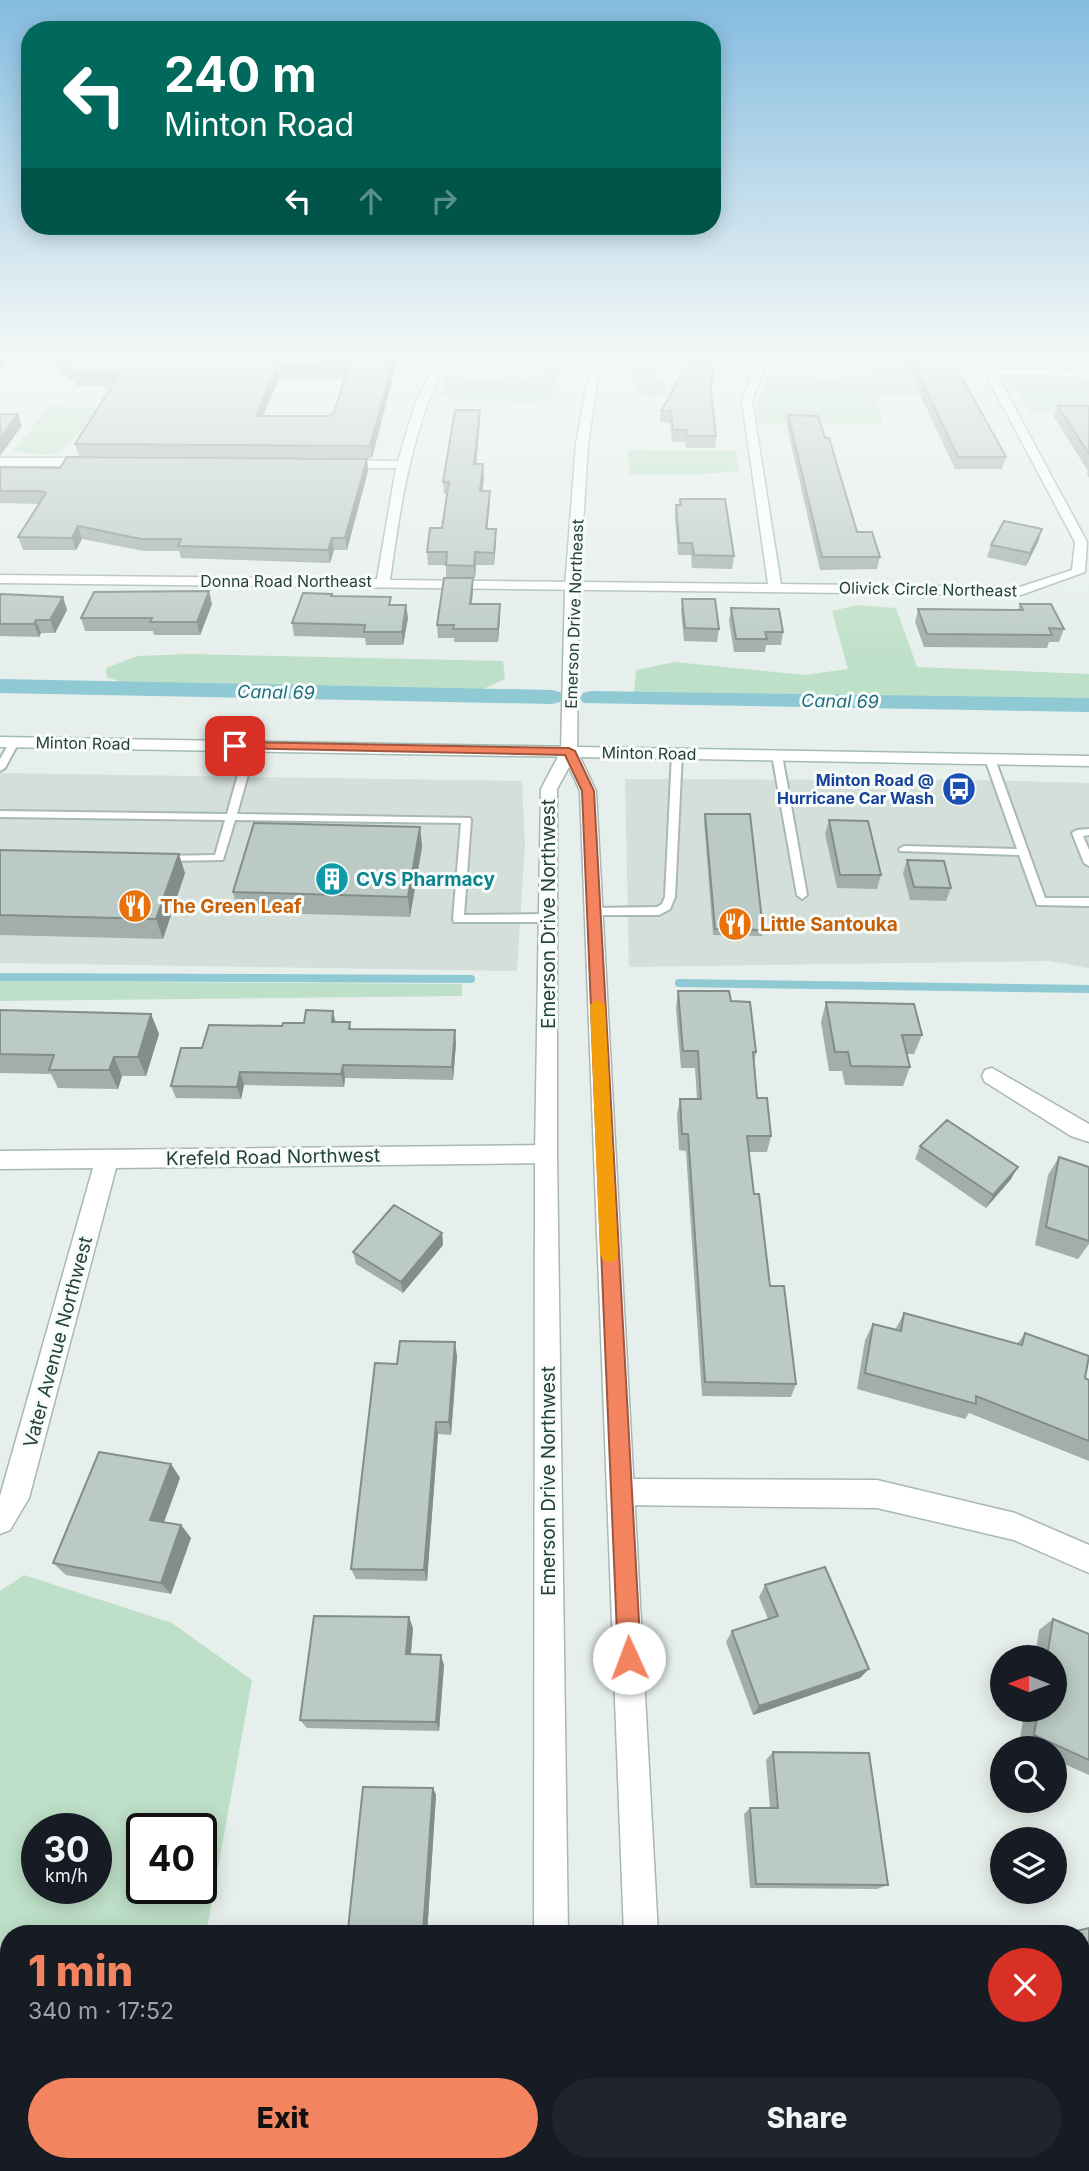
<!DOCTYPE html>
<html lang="en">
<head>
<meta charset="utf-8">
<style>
  body { margin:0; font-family:Inter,sans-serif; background:#20242c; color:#f1f3f6; height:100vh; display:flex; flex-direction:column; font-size:26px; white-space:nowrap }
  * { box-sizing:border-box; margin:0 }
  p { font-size:23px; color:#9ea1a6 }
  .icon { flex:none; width:38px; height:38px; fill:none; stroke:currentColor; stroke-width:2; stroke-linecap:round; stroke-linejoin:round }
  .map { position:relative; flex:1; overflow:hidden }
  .details { position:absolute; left:0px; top:1925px; width:1090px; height:247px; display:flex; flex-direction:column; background:#171b24; border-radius:28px 28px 0 0; box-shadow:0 4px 18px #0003 }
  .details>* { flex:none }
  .banner { position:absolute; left:21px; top:21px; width:700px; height:214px; border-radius:28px; box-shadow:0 4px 18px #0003; background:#00695c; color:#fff; overflow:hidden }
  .needle { width:46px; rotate:271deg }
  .fabs { position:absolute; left:990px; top:1645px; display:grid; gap:14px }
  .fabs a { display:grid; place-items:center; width:77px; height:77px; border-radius:50%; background:#171b24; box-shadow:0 4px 18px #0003; font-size:35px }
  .speed { position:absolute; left:21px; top:1813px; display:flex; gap:14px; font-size:35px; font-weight:700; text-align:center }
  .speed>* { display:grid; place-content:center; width:91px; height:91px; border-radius:50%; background:#171b24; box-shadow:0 4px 18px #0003; line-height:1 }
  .speed small { font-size:18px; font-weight:400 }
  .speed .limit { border:4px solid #111; border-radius:10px; background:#fff; color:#111 }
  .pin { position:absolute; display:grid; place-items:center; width:60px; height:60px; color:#fff; margin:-30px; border-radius:14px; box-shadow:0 4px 10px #0006 }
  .me { position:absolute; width:77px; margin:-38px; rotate:358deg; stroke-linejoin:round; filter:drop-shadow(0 0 5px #0008) }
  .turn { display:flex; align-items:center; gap:24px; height:147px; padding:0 28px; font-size:32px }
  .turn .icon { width:91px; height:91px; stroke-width:2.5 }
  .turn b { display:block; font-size:49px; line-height:60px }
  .lanes { display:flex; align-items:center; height:66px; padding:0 28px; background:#0003; justify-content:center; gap:35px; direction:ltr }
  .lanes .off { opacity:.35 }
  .round { display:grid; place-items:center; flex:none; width:74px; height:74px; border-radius:37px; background:#20242c }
  .summary { display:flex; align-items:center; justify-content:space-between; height:119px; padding:0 28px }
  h1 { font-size:42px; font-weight:800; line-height:52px; color:#f4845f }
  .action { display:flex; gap:14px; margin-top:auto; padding:14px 28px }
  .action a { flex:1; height:80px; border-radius:42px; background:#f4845f; color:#111; font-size:28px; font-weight:800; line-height:80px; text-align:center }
  .action a+a { background:#20242c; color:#f1f3f6 }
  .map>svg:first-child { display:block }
</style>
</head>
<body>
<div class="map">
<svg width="1089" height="2171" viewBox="0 0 1089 2171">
  <rect width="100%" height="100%" fill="#e6efeb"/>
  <path fill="#d4dfda" d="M0,773L522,781L525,846L517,971L0,963Z
    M625,779L980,780L1089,783V968L1049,961L629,967Z"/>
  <path fill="#bfe0c8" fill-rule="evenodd" d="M559,354H571L565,360L550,397L538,402L457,401L440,396L445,376L514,383L542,375Z
    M647,354H659L667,358L656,378L667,385V395L648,398L634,394L633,370Z
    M819,354H881L888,368L949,370L961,393L875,397L883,425L759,423L756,404L770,371L826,379L874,376L860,363Z
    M1011,379H1089V414L1030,413Z
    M50,406L100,409L61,451L49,455L12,452Z
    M628,450L736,451L740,471L694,475L629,474Z
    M857,605L896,608L917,667L1089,674V700L634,692L636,670L675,662L805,675L848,669L832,611Z
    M190,654L503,661L505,679L481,690L127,684L107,677L106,668L137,656Z
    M0,981L462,984V996L0,1001Z
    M24,1575L172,1623L252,1680L206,1934H9V1966H5L0,1971V1591ZM37,1829H96V1888H37ZM142,1829H201V1888H142Z"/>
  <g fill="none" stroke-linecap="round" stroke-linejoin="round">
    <path stroke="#8ec9d4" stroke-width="8" d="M0,977L471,979
      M679,983L1089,989"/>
    <path fill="#8ec9d4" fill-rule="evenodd" d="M0,679L552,690L560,692L563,697L560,702L552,704L0,693Z
      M591,691L1089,698V712L583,703L580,698L583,693Z"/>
    <g stroke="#a8b8b2" stroke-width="4">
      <path id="service" d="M14,739L19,742L5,768L0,771V759L11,740Z
        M251,743L256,746L237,814L470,818L471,820L464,915L548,914L553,918L548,922H454L453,919L461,823L235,820L223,860L165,861L160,858L161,856L215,855L225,820L0,817V811L227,814L246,746Z
        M677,750L682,753L675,897L670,909L659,915H590L589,912L594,908L657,907L662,904L665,897L672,753Z
        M777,752L782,755L807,895L802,899L797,895L772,755Z
        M990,756L995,759L1045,898H1089V906L1037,905L1019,855L900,851L899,849L904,846L1017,849L985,759Z
        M1089,829V835L1083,836L1089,850V866L1084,863L1072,833L1077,830Z"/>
    </g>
    <g stroke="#a8b8b2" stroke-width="3">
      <path id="minor" d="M440,354H450C412,425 401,501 390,580L768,584L742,401L760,354H770L752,401L781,584L1020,587L1072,570L1075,542L975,354H985L993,369L1077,370L1082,373L1077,376L997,375L1087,542L1085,572L1021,595L0,583V575L377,579L396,468H342L336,464L342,460L398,461L414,407Z
        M0,458H92L98,462L92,466H0Z
        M992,1068L1089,1124V1142L1071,1136L985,1082L982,1076L985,1070Z
        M546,1145L554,1148L557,1154L554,1160L546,1163L116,1168L29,1498L10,1530L0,1534V1496L93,1168L0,1169V1151Z
        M622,1479L877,1480L1015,1513L1089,1545V1573L1014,1540L877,1508L622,1505L612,1502L609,1492L612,1482Z"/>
    </g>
    <g stroke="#a8b8b2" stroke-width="3">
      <path id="tertiary" d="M601,354H611L597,384L588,444L579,587L577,751L596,791L658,1934H624L580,791L569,767L557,789V1154L568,1934H534L535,1154L541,789L561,751L565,587L576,444L587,384Z
        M535,2163H571V2171H535Z
        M633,2163H669V2171H633Z"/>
    </g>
    <g stroke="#a4bbb3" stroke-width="3">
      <path id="secondary" d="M0,737L1089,756V766L0,747Z"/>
    </g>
    <use href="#service" fill="#fff" fill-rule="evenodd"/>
    <use href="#minor" fill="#fff" fill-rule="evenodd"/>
    <use href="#tertiary" fill="#fff" fill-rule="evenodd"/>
    <use href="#secondary" fill="#fff" fill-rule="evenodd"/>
  </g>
  <path fill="#a1aea9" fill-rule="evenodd" d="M399,354L372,458L79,456L75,444L112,387L76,386L74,381H69L67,375H62L59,363ZM279,379H344L334,413L329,416H263Z
    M901,354H949L1006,457L1002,469H955Z
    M715,365L714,377L710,388L716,436L715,448H686L685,442H672L670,423L660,422L661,411Z
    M1058,406H1089V478L1087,474L1088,471L1054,417Z
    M480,410V421L476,464L484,477L482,491L490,503L487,529H496V541L494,565H476L475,578H446V565H428L427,552L442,528L448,494H444L443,482Z
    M788,415L857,532L880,557L877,569L820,570L787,427Z
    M367,459L368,471L347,550H334L330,563L181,558L179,551H144L82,539L76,550H23L18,537L40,504L0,503V467L60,468Z
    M680,499L734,556L732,569L692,568L691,555H678L675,517L676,505H679Z
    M1042,529L1038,542L1026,566L987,557L991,545Z
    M473,591L472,604H500V617L498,642H454V638H438L437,625Z
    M332,594L333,596L391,605H406L408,618L403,645H366L365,638L294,636L292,623Z
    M0,596L63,597L67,610L55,633H41L39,637L0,636Z
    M682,599L719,629L717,642L684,641L681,612Z
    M212,604L200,635H154L153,631H85L81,618Z
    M1020,604L1064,629L1059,642H1049L1047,648L924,647L915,622L918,609L1018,610Z
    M731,608L783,632L781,645H766L765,652H734L729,621Z
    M705,814L763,930L762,936L713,935L704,821Z
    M829,820L881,875L877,889L837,888L825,834Z
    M420,827L422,847L410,917L238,912L233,892Z
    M0,850L185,873L163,939L0,935Z
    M907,860L951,888L946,901L910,900L903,873Z
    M678,991L731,1001L756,1052L754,1063L757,1098L771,1136L767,1152H749L754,1194L770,1286L796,1384L791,1397L702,1396L686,1151L679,1150L677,1115L680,1099H697L695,1068H681L676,1008Z
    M826,1002L922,1035L914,1054H907L910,1067L903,1086L845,1085L842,1071H829L821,1022Z
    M0,1010L151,1014L159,1034L146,1076H122L118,1089L58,1088L51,1074L0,1073Z
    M336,1022H350L351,1029L456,1043L453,1080L345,1078L344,1087L244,1085L241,1099L176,1098L171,1086L202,1048L304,1023Z
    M920,1146L1011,1179L986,1208L915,1159Z
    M1059,1157L1089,1167V1244L1078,1259L1035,1245L1048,1175Z
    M442,1233L443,1245L403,1293L356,1264L353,1252Z
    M904,1313L1017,1344L1025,1333L1085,1378L1089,1380V1461L969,1413L965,1419L857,1389L865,1340L873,1324L895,1330Z
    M457,1356L451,1435L438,1434L427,1581L356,1579L351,1569L397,1364Z
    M171,1464L180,1478L164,1522L181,1525L191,1538L171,1594L66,1575L53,1563Z
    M765,1585L860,1678L753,1715L726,1642L732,1631L768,1619L759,1597Z
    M1053,1619L1089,1634V1775L1055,1760V1748H1031L1019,1743L1025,1710H1055V1657H1035L1039,1630Z
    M413,1628L411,1654L444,1665L439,1731L307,1728L300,1720Z
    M773,1752L888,1885L877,1889L750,1888L744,1814L750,1808H770L766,1760Z
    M433,1788L436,1795L427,1934L354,1933L348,1930Z"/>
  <path fill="#838d89" d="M1,354H13L0,370V355Z
    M395,354H399L372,458L370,446Z
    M711,354H721L710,363Z
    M715,365L714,377L709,394L710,383Z
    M277,367L279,379L258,427L256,416Z
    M480,410V421L475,477L474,464Z
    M18,414L22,426L0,456V439Z
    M367,459L368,471L347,550L345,538Z
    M483,464L484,477L481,503L480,491Z
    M490,491V503L486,541V529Z
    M78,526L82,539L76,550L72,538Z
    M496,529V541L494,565V553Z
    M1042,529L1038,542L1026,566L1030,553Z
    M332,538L334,550L330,563L328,550Z
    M475,552L476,565L475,578L474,566Z
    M473,578V591L470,617V604Z
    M209,591L212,604L200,635L197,622Z
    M63,597L67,610L55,633L50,620Z
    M500,604V617L498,642V629Z
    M406,605L408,618L403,645L402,632Z
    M36,620L41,633L39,637L34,624Z
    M420,827L422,847L410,917L408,897Z
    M179,854L185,873L163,939L156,919Z
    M333,1011L336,1024L332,1022Z
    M151,1014L159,1034L146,1076L138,1057Z
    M455,1030L456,1043L453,1080L452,1067Z
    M114,1057L122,1076L118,1089L109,1070Z
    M343,1065L345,1078L344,1087L341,1074Z
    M240,1072L244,1085L241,1099L237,1087Z
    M1018,1167L1011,1179L986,1208L993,1195Z
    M442,1233L443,1245L403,1293L401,1282Z
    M455,1342L457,1356L451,1435L449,1422Z
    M436,1422L438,1434L427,1581L424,1570Z
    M171,1464L180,1478L160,1533L150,1520Z
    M181,1525L191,1538L171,1594L161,1583Z
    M409,1617L413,1628L410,1664L406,1654Z
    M441,1655L444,1665L439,1731L436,1722Z
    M869,1669L860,1678L753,1715L759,1706Z
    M433,1788L436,1795L427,1934H426L423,1932Z"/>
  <path fill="#bbcac4" stroke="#838d89" stroke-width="2" fill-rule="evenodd" d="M66,354H395L370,446L75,444L119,375H73L76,370L66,369L70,363H59ZM277,367L348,368L334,413L329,416H256Z
    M909,354H949L1006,457H958Z
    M687,364L715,365L710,383L716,436H687L686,430H673L671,411H661Z
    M1058,406H1089V454Z
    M455,410H480L474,464H483L480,491H490L486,529H496L494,553L475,552L474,566L446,565L447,552H427L430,528H442L449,482H443Z
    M0,414H18L0,439Z
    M788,415L818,416L825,438H829L857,532H872L880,557H822Z
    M67,457L367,459L345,538H332L328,550L178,546L181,539H141L78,526L72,538L18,537L46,493L41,491H0V467L60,468Z
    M680,499H725L734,556L694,555L692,543H679L676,505H681Z
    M1004,521L1042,529L1030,553L991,545Z
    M444,578H473L470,604H500L498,629H453L454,625H437Z
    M209,591L197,622H150L152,618H81L94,592Z
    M303,593L332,594L331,596L391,597L389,605H406L402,632H364L365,625L292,623Z
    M1,594L63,597L50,620H36L34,624H0V596Z
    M682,599H715L719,629L685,628Z
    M1020,604H1051L1064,629L1049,628L1052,635L927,634L918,609L1023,610Z
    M731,608L779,609L783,632H765L767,639H736Z
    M705,814H750L763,930L715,929Z
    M829,820L868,821L881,875H840Z
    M254,823L420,827L408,897L233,892Z
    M0,850L179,854L156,919L0,915Z
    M907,860L944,861L951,888L914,887Z
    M678,991H729L731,1001L750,1002L756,1052H753L757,1098H767L771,1136H747L754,1194H759L770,1286H784L796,1384L705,1382L688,1134H682L680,1099H701L698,1051H683Z
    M826,1002L914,1004L922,1035H902L910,1067L851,1066L848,1052H835Z
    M0,1010L151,1014L138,1057H114L109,1070H49L54,1055L0,1054Z
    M306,1010L333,1011L332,1022H350L349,1029L455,1030L452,1067L343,1065L341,1074L240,1072L237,1087L171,1086L181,1048H202L209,1025L282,1026L283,1023H304Z
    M947,1120L1018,1167L993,1195L920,1146Z
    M1059,1157L1089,1167V1241L1046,1227Z
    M394,1205L442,1233L401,1282L353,1252Z
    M904,1313L1022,1345L1025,1333L1089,1356L1085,1378L1089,1380V1441L976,1396V1404L865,1373L873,1324L901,1331Z
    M400,1341L455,1342L449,1422H436L424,1570L351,1569L375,1363L397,1364Z
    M99,1452L171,1464L150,1520L181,1525L161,1583L53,1563Z
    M825,1567L869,1669L759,1706L732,1631L778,1616L765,1585Z
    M314,1616L409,1617L406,1654L441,1655L436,1722L300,1720Z
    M1053,1619L1089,1634V1760L1034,1735L1038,1710H1055V1657H1047Z
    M773,1752L869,1753L888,1885L756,1884L750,1808H778Z
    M363,1787L433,1788L423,1932L348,1930Z
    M1089,1928V2116L1082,2118V1934H1064Z
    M292,2163H412V2166Z"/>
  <linearGradient id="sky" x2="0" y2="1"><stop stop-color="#84bce0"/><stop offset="0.54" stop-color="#f4f8f6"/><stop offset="1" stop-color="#f4f8f6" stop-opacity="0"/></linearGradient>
  <rect width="1089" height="658" fill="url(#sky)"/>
  <path fill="#f4845f" stroke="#9f563e" stroke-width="2" d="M235,742L569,748L575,751L594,791L641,1658L637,1666L629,1669L622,1666L618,1658L582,791L565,755L231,748V743Z"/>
  <path fill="#f59e0b" d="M597,1000L605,1005L618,1254L616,1260L609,1262L603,1260L600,1254L590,1005Z"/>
  <defs>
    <g id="bus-disc" transform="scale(1.75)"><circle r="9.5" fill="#1a4fb4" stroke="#f7fbf9"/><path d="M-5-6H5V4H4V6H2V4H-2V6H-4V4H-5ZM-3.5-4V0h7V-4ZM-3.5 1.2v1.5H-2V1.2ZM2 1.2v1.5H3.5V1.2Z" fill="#fff"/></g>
    <g id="building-disc" transform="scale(1.75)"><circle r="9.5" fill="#0f9aa8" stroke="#f7fbf9"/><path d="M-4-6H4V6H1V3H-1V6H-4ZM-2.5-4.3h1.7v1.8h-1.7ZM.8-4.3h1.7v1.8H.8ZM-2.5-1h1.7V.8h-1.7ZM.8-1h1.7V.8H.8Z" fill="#fff"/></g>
    <g id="restaurant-disc" transform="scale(1.75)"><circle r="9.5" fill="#e8710a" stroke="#f7fbf9"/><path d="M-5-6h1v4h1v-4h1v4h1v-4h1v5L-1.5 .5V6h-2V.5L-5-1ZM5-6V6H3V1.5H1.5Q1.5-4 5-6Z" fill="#fff"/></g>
  </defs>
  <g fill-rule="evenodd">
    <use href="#bus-disc" x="959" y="789"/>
    <use href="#building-disc" x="332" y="879"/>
    <use href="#restaurant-disc" x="135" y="906"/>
    <use href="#restaurant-disc" x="735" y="924"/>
  </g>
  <g text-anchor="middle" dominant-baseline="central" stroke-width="6" stroke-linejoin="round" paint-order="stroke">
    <g font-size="16" fill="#24423a" stroke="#f7fbf9">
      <text x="286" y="581">Donna Road Northeast</text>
      <text transform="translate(928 589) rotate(1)">Olivick Circle Northeast</text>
      <text transform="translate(574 614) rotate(-88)">Emerson Drive Northeast</text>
      <text transform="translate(83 743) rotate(1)">Minton Road</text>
      <text transform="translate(649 753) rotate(1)">Minton Road</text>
    </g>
    <g font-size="16" font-weight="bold" fill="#164399" stroke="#f7fbf9" text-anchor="end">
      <text x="934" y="780">Minton Road @<tspan x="934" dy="18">Hurricane Car Wash</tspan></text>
    </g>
    <g font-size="18" font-style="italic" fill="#1c6f80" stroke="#f7fbf9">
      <text transform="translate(276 692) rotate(1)">Canal 69</text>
      <text transform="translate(840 701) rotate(1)">Canal 69</text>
    </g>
    <g font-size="19" font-weight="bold" fill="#0d838f" stroke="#f7fbf9" text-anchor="start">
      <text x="356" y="879">CVS Pharmacy</text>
    </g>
    <g font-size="19" font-weight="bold" fill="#c56008" stroke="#f7fbf9" text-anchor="start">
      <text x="160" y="906">The Green Leaf</text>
      <text x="760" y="924">Little Santouka</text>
    </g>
    <g font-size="19" fill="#24423a" stroke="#f7fbf9">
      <text transform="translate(548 914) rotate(-90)">Emerson Drive Northwest</text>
      <text transform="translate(273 1157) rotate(-1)">Krefeld Road Northwest</text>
      <text transform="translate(58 1342) rotate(-75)">Vater Avenue Northwest</text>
      <text transform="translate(548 1481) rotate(-90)">Emerson Drive Northwest</text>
    </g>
  </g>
</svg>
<div class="fabs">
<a><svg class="needle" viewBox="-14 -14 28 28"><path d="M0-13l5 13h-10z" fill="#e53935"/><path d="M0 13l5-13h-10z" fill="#9ea1a6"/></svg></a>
<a><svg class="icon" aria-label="search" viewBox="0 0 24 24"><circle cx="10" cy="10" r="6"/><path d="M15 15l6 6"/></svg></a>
<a><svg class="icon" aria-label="layers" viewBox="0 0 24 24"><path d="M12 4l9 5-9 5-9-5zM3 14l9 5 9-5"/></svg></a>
</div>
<div class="speed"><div>30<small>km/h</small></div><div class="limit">40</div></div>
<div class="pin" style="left:235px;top:746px;background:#d93025"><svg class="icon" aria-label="arrive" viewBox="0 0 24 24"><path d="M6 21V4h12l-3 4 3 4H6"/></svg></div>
<svg class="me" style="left:629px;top:1658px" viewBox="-20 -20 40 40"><circle r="19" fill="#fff"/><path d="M0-13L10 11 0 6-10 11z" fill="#f4845f"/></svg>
<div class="banner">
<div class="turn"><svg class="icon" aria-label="left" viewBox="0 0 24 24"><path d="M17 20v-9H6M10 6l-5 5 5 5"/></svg><div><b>240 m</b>Minton Road</div></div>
<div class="lanes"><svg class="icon" aria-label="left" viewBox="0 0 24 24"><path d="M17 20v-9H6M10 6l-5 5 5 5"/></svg><svg class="icon off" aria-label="ahead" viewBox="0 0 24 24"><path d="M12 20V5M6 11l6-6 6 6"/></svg><svg class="icon off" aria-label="right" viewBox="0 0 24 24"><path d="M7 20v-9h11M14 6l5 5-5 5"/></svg></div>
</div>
<section class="details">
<div class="summary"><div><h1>1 min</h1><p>340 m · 17:52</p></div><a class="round" style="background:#d93025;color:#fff"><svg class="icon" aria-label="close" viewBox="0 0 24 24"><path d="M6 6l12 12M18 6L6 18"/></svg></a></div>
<div class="action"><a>Exit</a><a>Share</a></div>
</section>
</div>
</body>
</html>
